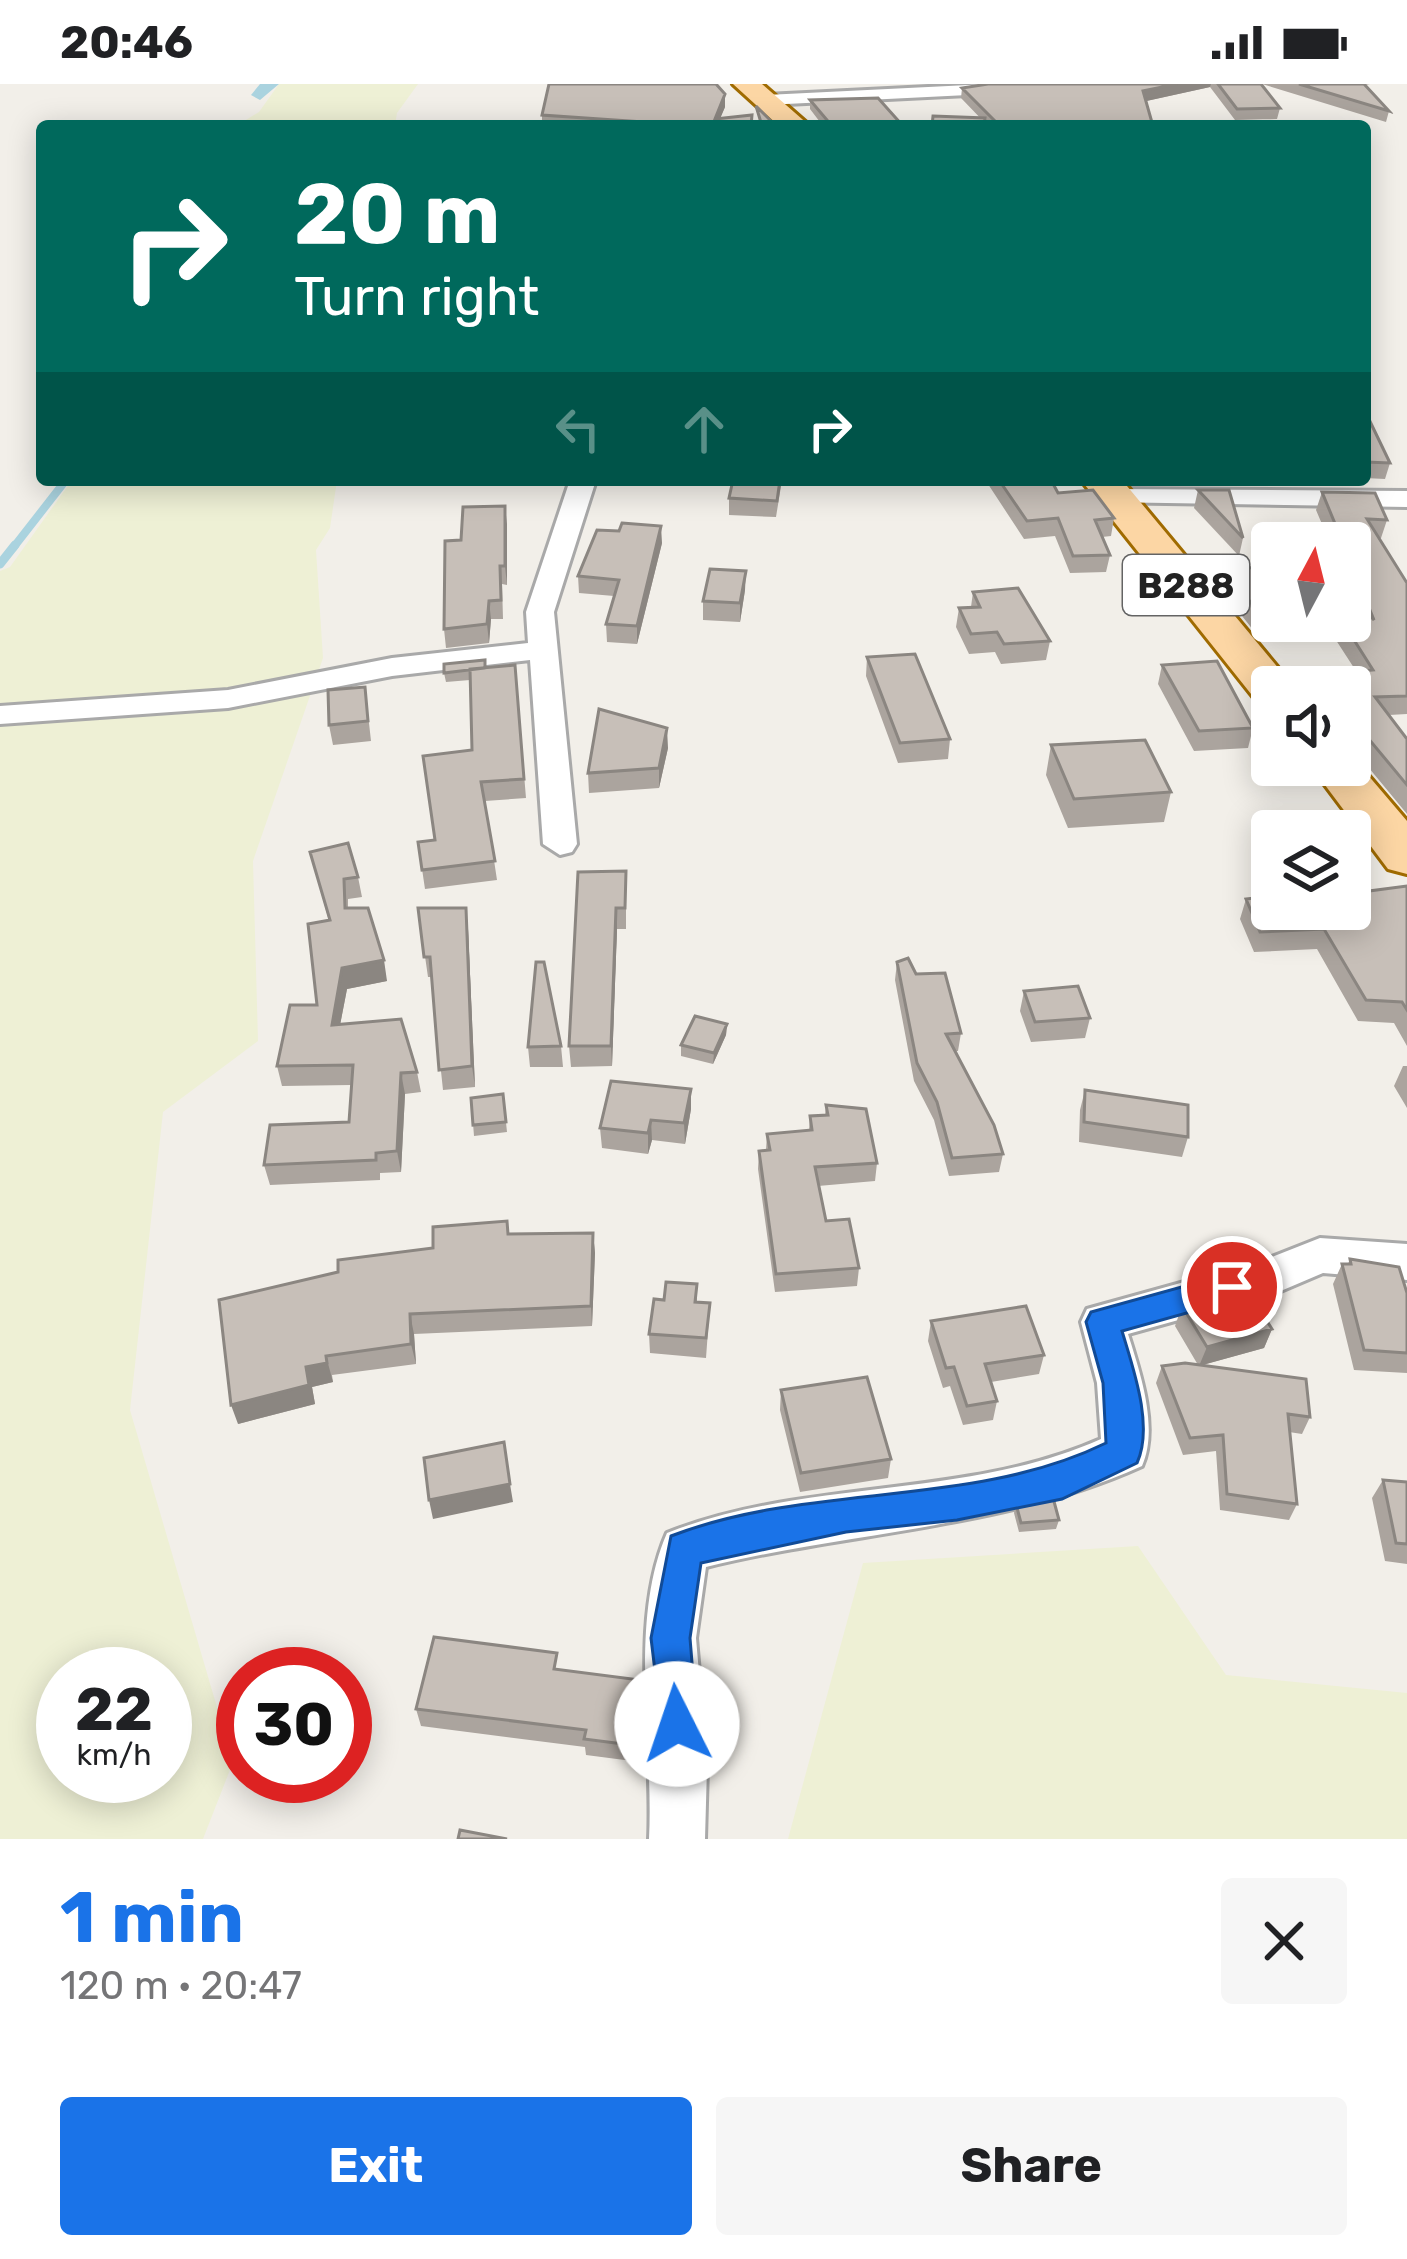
<!DOCTYPE html>
<html lang="en">
<head>
<meta charset="utf-8">
<style>
  body { margin:0; font-family:Rubik,sans-serif; background:#f6f6f6; color:#202124; height:100vh; display:flex; flex-direction:column; font-size:45px; white-space:nowrap }
  * { box-sizing:border-box; margin:0 }
  p { font-size:39px; color:#757577 }
  .icon { flex:none; width:66px; height:66px; fill:none; stroke:currentColor; stroke-width:2; stroke-linecap:round; stroke-linejoin:round }
  .map { position:relative; height:1755px; overflow:hidden }
  .panel { display:flex; flex-direction:column; background:#fff; flex:1 }
  .panel>* { flex:none }
  .hud { position:absolute; left:36px; top:36px; width:1335px; height:366px; border-radius:12px; box-shadow:0 6px 30px #0003; background:#00695c; color:#fff; overflow:hidden }
  .needle { width:78px; rotate:7deg }
  .buttons { position:absolute; left:1251px; top:438px; display:grid; gap:24px }
  .buttons a { display:grid; place-items:center; width:120px; height:120px; border-radius:12px; background:#fff; box-shadow:0 6px 30px #0003; font-size:60px }
  .speed { position:absolute; left:36px; top:1563px; display:flex; gap:24px; font-size:60px; font-weight:700; text-align:center }
  .speed>* { display:grid; place-content:center; width:156px; height:156px; border-radius:50%; background:#fff; box-shadow:0 6px 30px #0003; line-height:1 }
  .speed small { font-size:30px; font-weight:400 }
  .speed .limit { border:18px solid #d22; background:#fff; color:#111 }
  .pin { position:absolute; display:grid; place-items:center; width:102px; height:102px; color:#fff; margin:-51px; border:6px solid #fff; border-radius:50%; box-shadow:0 3px 12px #0007 }
  .me { position:absolute; width:132px; margin:-66px; rotate:356deg; stroke-linejoin:round; filter:drop-shadow(0 0 9px #0008) }
  .turn { display:flex; align-items:center; gap:42px; height:252px; padding:0 60px; font-size:54px }
  .turn .icon { width:156px; height:156px; stroke-width:2.5 }
  .turn b { display:block; font-size:84px; line-height:102px }
  .lanes { display:flex; align-items:center; height:114px; padding:0 60px; background:#0003; justify-content:center; gap:60px; direction:ltr }
  .lanes .off { opacity:.35 }
  .round { display:grid; place-items:center; flex:none; width:126px; height:126px; border-radius:12px; background:#f6f6f6 }
  .summary { display:flex; align-items:center; justify-content:space-between; height:204px; padding:0 60px }
  h1 { font-size:72px; font-weight:700; line-height:90px; color:#1a73e8 }
  .primary-button { display:flex; gap:24px; margin-top:auto; padding:24px 60px }
  .primary-button a { flex:1; height:138px; border-radius:12px; background:#1a73e8; color:#fff; font-size:48px; font-weight:700; line-height:138px; text-align:center }
  .primary-button a+a { background:#f6f6f6; color:#202124 }
  .status { display:flex; justify-content:space-between; align-items:center; height:84px; padding:0 60px; background:#fff; direction:ltr }
  .status svg { height:33px; fill:currentColor }
  .map>svg:first-child { display:block }
</style>
</head>
<body>
<div class="status"><b>20:46</b><svg viewBox="0 0 49 12"><path d="M0 12V9h3v3zM5 12V6h3v6zM10 12V3h3v9zM15 12V0h3v12zM26 1h20v11H26zM47 4h2v5h-2z"/></svg></div>
<div class="map">
<svg width="1407" height="1755" viewBox="0 0 1407 1755">
  <rect width="100%" height="100%" fill="#f2efe9"/>
  <path fill="#eef0d5" fill-rule="evenodd" d="M279,0H418L397,29L395,42H236L259,28Z
    M72,396H337L330,444L316,466L323,574L253,777L258,957L163,1028L130,1326L233,1678L203,1755H0V487L10,483ZM63,1590H165V1692H63Z
    M1138,1462L1226,1591L1407,1609V1755H788L863,1479Z"/>
  <g fill="none" stroke-linecap="round" stroke-linejoin="round">
    <path stroke="#aad3df" stroke-width="8" d="M13,464L66,396"/>
    <path stroke="#aad3df" stroke-width="9" d="M0,480L15,461"/>
    <path fill="#aad3df" fill-rule="evenodd" d="M260,0H279L260,16L251,11Z"/>
    <g stroke="#a9a9a9" stroke-width="6">
      <path id="minor" d="M989,0L1016,4L1008,9L766,21L758,16L766,11Z
        M570,396H596L554,528L577,760L572,768L560,771L543,760L530,576L392,592L228,624L0,640V622L228,606L392,574L528,559L526,528Z
        M1115,405L1407,407V423L1106,418V408Z
        M1320,1154L1407,1160V1196L1323,1189L1276,1209L1128,1250C1140,1288 1159,1344 1142,1382C1003,1445 852,1447 706,1483L696,1554L707,1683L705,1755H649C654,1658 628,1538 667,1449C806,1394 964,1416 1101,1355L1097,1299L1081,1238L1087,1225L1267,1175Z"/>
    </g>
    <g stroke="#a06b00" stroke-width="6">
      <path id="primary" d="M733,0H762L810,42H779Z
        M1081,396H1122L1294,603H1272V619L1255,615Z
        M1350,670L1407,737V790L1388,785L1310,681H1350Z"/>
    </g>
    <use href="#minor" fill="#fff" fill-rule="evenodd"/>
    <use href="#primary" fill="#fcd6a4" fill-rule="evenodd"/>
  </g>
  <path fill="#aba49e" d="M988,0H1261L1280,24L1277,35L1235,36L1210,3L1146,17L1153,42H988L961,14L962,4Z
    M1262,0H1370L1365,1L1389,27L1386,38Z
    M810,16L903,42H823L810,25Z
    M725,23L720,34L752,42H542V31Z
    M1365,327L1390,379L1385,395L1365,394Z
    M453,396H489L484,402Z
    M782,396L776,433L729,431V414Z
    M926,396H1051L1058,409L1114,434L1111,452L1102,453L1110,471L1106,488L1070,489L1055,452L1024,455L986,397L928,401Z
    M1142,396H1218L1217,401L1143,400Z
    M1318,396H1360L1358,402H1320Z
    M1198,406L1243,454L1239,472L1194,424Z
    M1322,408L1387,436L1381,454H1379L1407,499V630L1389,631L1407,655V730L1350,661V603H1288L1291,593L1356,587L1332,550L1261,556L1220,504L1224,486L1272,537H1350V459H1330L1316,426Z
    M505,422L507,501L502,500L503,535H491L489,559L446,564L444,545L461,456Z
    M662,459L637,560L607,558L606,540L614,512L579,509L578,492Z
    M745,506L740,538L703,536V517Z
    M973,508L1050,557L1046,576L1001,580L995,568L969,570L956,543L959,524L971,523Z
    M867,573L950,655L948,675L898,679L866,592Z
    M485,576L486,584L515,581L526,714L485,717L497,796L425,805L418,758L435,756L472,666L470,596L446,598L444,589Z
    M1162,581L1253,644L1248,664L1194,667L1158,600Z
    M365,603L371,657L333,661L329,641Z
    M1051,661L1171,708L1164,738L1068,744L1046,691Z
    M668,664L659,704L589,709L588,689Z
    M310,768L358,793L362,813L348,815V824L387,897L347,905L340,941L417,988L421,1008L405,1010L401,1088L380,1089V1096L270,1101L264,1081L349,1038L351,1001L282,1002L277,982L317,921L329,837Z
    M626,787V845H617L612,982L571,983L569,962Z
    M1407,802V962L1394,939L1358,937L1317,865L1254,868L1240,835L1246,815L1361,808Z
    M418,824L468,845L475,1003L443,1006L431,893H428Z
    M897,878L916,890L961,949L958,967H955L1003,1070L999,1088L949,1092L934,1036L914,997L895,896Z
    M1024,907L1090,934L1085,954L1031,958L1020,927Z
    M727,940L726,951L713,980L681,972V961Z
    M561,962L563,983H530L528,963Z
    M1403,982H1407V1024L1394,1002Z
    M691,1005V1025L685,1060L652,1056L648,1070L602,1064L600,1044Z
    M1085,1006L1188,1053L1182,1073L1079,1058L1080,1026Z
    M503,1010L507,1048L474,1052L471,1014Z
    M826,1021L877,1079L875,1097L818,1102L826,1137L859,1184L857,1202L775,1208L758,1085L759,1067L766,1066L767,1050L809,1046L810,1032L825,1031Z
    M507,1137L509,1150L593,1149L595,1169L592,1242L414,1250L416,1280L332,1291L333,1298L312,1303L315,1320L238,1340L433,1164Z
    M1350,1175L1407,1209V1289L1354,1286L1333,1200L1342,1180H1348Z
    M697,1200V1218L710,1219L706,1274L650,1269L649,1250L664,1216Z
    M1182,1222L1272,1245L1264,1264L1202,1281L1310,1333L1302,1350L1289,1348L1297,1420L1289,1436L1220,1426L1216,1367L1183,1371L1156,1299L1162,1282L1198,1281L1175,1242Z
    M931,1237L1044,1271L1039,1290L991,1298L997,1317L993,1336L963,1341L950,1302L943,1304L928,1257Z
    M781,1306L891,1375L888,1394L800,1408L780,1326Z
    M1383,1396L1407,1398V1480L1385,1477L1372,1414Z
    M1016,1420L1059,1436L1056,1445L1019,1448L1014,1429Z
    M560,1586L641,1613L640,1678L586,1671L585,1663L421,1642L416,1625Z"/>
  <path fill="#8b8681" d="M1177,0H1211L1210,3L1142,18L1143,7Z
    M725,10V23L717,42L715,35Z
    M505,422L507,440V501L505,482Z
    M661,442L662,459L637,560V542Z
    M746,487L745,506L740,538V519Z
    M489,517L491,535L489,559L487,540Z
    M667,644L668,664L659,704V684Z
    M466,824L468,845L475,1003L472,982Z
    M616,824L617,845L612,982L611,962Z
    M384,876L387,897L347,905L336,962L332,941L342,884Z
    M727,940L726,951L713,980L714,969Z
    M401,989L405,1010L401,1088L397,1067Z
    M691,1005V1025L685,1060L684,1039Z
    M651,1036L652,1056L648,1070V1049Z
    M593,1149L595,1169L592,1242L591,1222Z
    M410,1230L414,1250L416,1280L411,1260Z
    M1272,1245L1264,1264L1199,1282L1207,1263Z
    M326,1272L333,1298L312,1303L315,1320L238,1340L231,1321Z
    M510,1400L513,1418L433,1435L429,1416Z"/>
  <path fill="#c7bfb8" stroke="#8b8681" stroke-width="3" d="M549,0H716L725,10L715,35L752,31L751,42H702L542,31Z
    M988,0H1177L1143,7L1153,42H1000L962,4Z
    M1218,0H1261L1280,24L1237,25Z
    M1299,0H1364L1389,27Z
    M878,14L903,42H832L810,16Z
    M756,22L776,42H762Z
    M933,32L985,34L984,42H932Z
    M1365,327L1390,379L1365,378Z
    M733,396H780L777,417L729,414Z
    M999,396H1051L1058,409L1093,406L1114,434L1095,436L1110,471L1073,472L1058,434L1027,437Z
    M1198,406H1229L1243,454Z
    M1322,408L1375,409L1387,436L1367,435L1407,499V612L1375,613L1407,655V701L1358,642L1350,643V603H1292L1291,593L1373,586L1342,537H1350V511L1374,536L1350,477V459H1343Z
    M505,422V482H500L501,516L489,517L487,540L444,545L445,457L461,456L463,423Z
    M622,439L661,442L637,542L606,540L619,496L578,492L597,446L619,447Z
    M1272,482V537H1266L1224,486Z
    M710,485L746,487L740,519L703,517Z
    M1018,504L1050,557L1004,560L997,548L971,550L959,524L980,523L973,508Z
    M915,570L950,655L900,659L867,573Z
    M485,576V584L444,589V580Z
    M1217,577L1253,644L1199,647L1162,581Z
    M515,581L524,695L481,698L495,777L422,786L418,758L435,756L423,672L472,666L470,585Z
    M365,603L368,637L329,641L328,606Z
    M599,625L667,644L659,684L588,689Z
    M1145,656L1171,708L1074,715L1051,661Z
    M348,759L358,793L344,795L345,824H368L384,876L342,884L332,941L401,935L417,988L401,989L397,1067L376,1069V1076L264,1081L270,1041L349,1038L353,981L277,982L290,921H317L308,840L330,836L310,768Z
    M1350,786L1361,808L1407,802V926L1402,918L1366,916L1324,845L1260,848L1246,815L1272,812V825H1350Z
    M626,787L625,824H616L611,962H569L578,788Z
    M418,824H466L472,982L439,986L430,873H424Z
    M908,874L916,890L945,889L961,949L946,950L994,1041L1003,1070L952,1074L937,1018L917,979L897,878Z
    M536,878H544L561,962L528,963Z
    M1078,902L1090,934L1035,938L1024,907Z
    M695,932L727,940L714,969L681,961Z
    M611,997L691,1005L684,1039L651,1036L648,1049L600,1044Z
    M1085,1006L1188,1021V1053L1084,1038Z
    M503,1010L506,1038L473,1041L471,1014Z
    M826,1021L866,1025L877,1079L815,1083L826,1137L849,1135L859,1184L776,1190L759,1067L770,1066L767,1050L812,1046L810,1032L828,1031Z
    M507,1137L508,1150L593,1149L591,1222L410,1230L411,1260L326,1272L327,1279L306,1283L309,1301L231,1321L219,1216L338,1188V1176L433,1164V1143Z
    M1350,1175L1399,1183L1407,1209V1269L1364,1266L1342,1180H1351Z
    M666,1198L697,1200L695,1218L710,1219L706,1254L649,1250L654,1215L664,1216Z
    M1246,1204L1272,1245L1207,1263L1182,1222Z
    M1026,1222L1044,1271L985,1280L997,1317L967,1322L954,1283L946,1284L931,1237Z
    M1185,1279L1306,1295L1310,1333L1288,1330L1297,1420L1227,1410L1223,1351L1190,1354L1162,1282Z
    M867,1293L891,1375L801,1389L781,1306Z
    M504,1358L510,1400L429,1416L424,1374Z
    M1383,1396L1407,1398V1460L1396,1459Z
    M1052,1410L1059,1436L1021,1439L1016,1420Z
    M434,1553L557,1569L554,1585L640,1596L639,1662L584,1655L586,1646L416,1625Z
    M460,1746L507,1755H458Z"/>
  <path fill="#1a73e8" stroke="#114b97" stroke-width="3" d="M1232,1189L1244,1193L1249,1203L1244,1213L1122,1247C1133,1284 1154,1342 1137,1379L1062,1415L957,1436L846,1448L701,1479L690,1554L697,1640L691,1654L677,1660L663,1654L651,1554L671,1452C811,1398 971,1425 1106,1359L1103,1299L1086,1238L1091,1228Z"/>
  <g text-anchor="middle" dominant-baseline="central" stroke-width="9" stroke-linejoin="round" paint-order="stroke">
    <rect fill="#fff" stroke="#646464" stroke-width="3" x="1123" y="471" width="126" height="60" rx="9"/>
    <g font-size="36" font-weight="bold" fill="#222">
      <text x="1186" y="501">B288</text>
    </g>
  </g>
</svg>
<div class="buttons">
<a><svg class="needle" viewBox="-14 -14 28 28"><path d="M0-13l5 13h-10z" fill="#e53935"/><path d="M0 13l5-13h-10z" fill="#757577"/></svg></a>
<a><svg class="icon" aria-label="sound" viewBox="0 0 24 24"><path d="M4 9h4l5-4v14l-5-4H4zM17 9q2 3 0 6"/></svg></a>
<a><svg class="icon" aria-label="layers" viewBox="0 0 24 24"><path d="M12 4l9 5-9 5-9-5zM3 14l9 5 9-5"/></svg></a>
</div>
<div class="speed"><div>22<small>km/h</small></div><div class="limit">30</div></div>
<div class="pin" style="left:1232px;top:1203px;background:#d93025"><svg class="icon" aria-label="arrive" viewBox="0 0 24 24"><path d="M6 21V4h12l-3 4 3 4H6"/></svg></div>
<svg class="me" style="left:677px;top:1640px" viewBox="-20 -20 40 40"><circle r="19" fill="#fff"/><path d="M0-13L10 11 0 6-10 11z" fill="#1a73e8"/></svg>
<div class="hud">
<div class="turn"><svg class="icon" aria-label="right" viewBox="0 0 24 24"><path d="M7 20v-9h11M14 6l5 5-5 5"/></svg><div><b>20 m</b>Turn right</div></div>
<div class="lanes"><svg class="icon off" aria-label="left" viewBox="0 0 24 24"><path d="M17 20v-9H6M10 6l-5 5 5 5"/></svg><svg class="icon off" aria-label="ahead" viewBox="0 0 24 24"><path d="M12 20V5M6 11l6-6 6 6"/></svg><svg class="icon" aria-label="right" viewBox="0 0 24 24"><path d="M7 20v-9h11M14 6l5 5-5 5"/></svg></div>
</div>
</div>
<section class="panel">
<div class="summary"><div><h1>1 min</h1><p>120 m · 20:47</p></div><a class="round"><svg class="icon" aria-label="close" viewBox="0 0 24 24"><path d="M6 6l12 12M18 6L6 18"/></svg></a></div>
<div class="primary-button"><a>Exit</a><a>Share</a></div>
</section>
</body>
</html>
